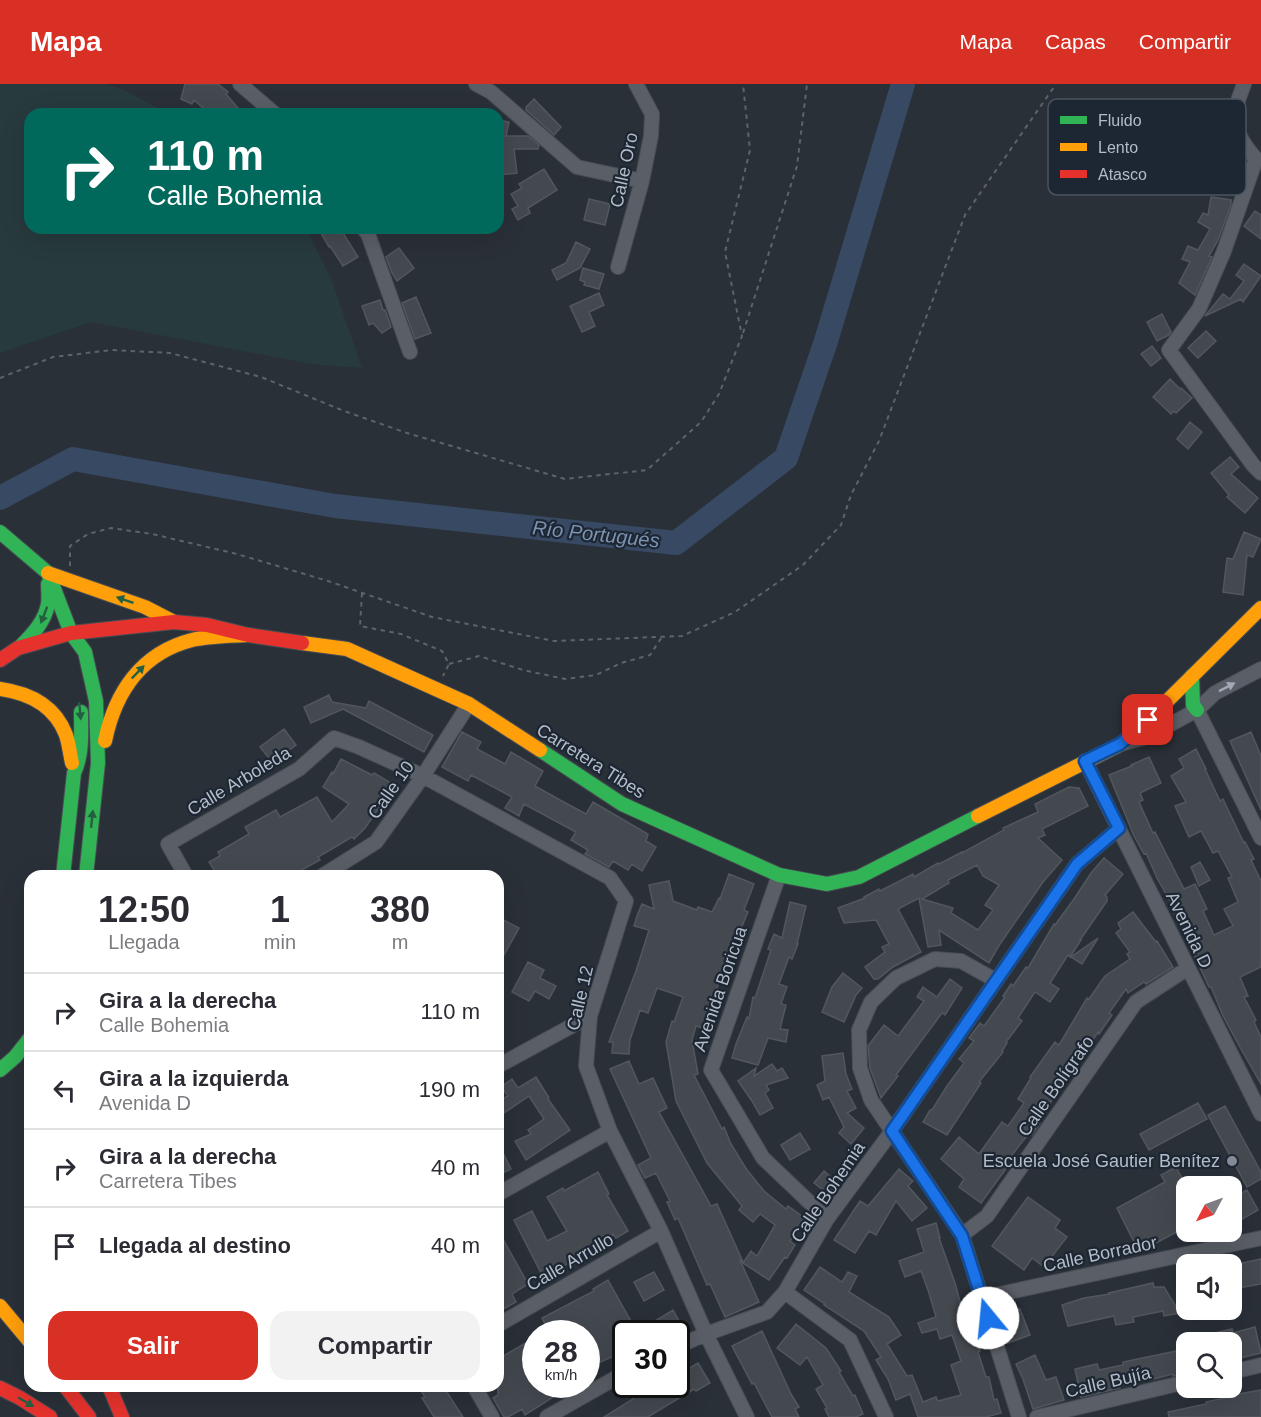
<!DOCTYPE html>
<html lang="es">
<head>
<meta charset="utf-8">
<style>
  body { margin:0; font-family:Arial,sans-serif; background:#f2f2f3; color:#2b2b33; height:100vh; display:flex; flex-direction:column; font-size:22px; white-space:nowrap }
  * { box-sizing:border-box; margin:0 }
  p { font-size:20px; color:#7c7c81 }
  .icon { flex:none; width:33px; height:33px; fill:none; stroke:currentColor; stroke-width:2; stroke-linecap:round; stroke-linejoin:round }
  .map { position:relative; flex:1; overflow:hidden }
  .panel { position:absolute; left:24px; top:786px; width:480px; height:522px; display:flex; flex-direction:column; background:#fff; border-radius:18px; box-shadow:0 6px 24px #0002 }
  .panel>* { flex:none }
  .top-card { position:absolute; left:24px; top:24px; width:480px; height:126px; border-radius:18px; box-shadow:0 6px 24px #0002; background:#00695c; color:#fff; overflow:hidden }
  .needle { width:39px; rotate:229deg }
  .tools { position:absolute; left:1176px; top:1092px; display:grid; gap:12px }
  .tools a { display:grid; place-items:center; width:66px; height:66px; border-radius:12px; background:#fff; box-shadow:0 6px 24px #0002; font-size:30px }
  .speed { position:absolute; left:522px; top:1236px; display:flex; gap:12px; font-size:30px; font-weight:700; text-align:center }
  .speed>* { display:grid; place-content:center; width:78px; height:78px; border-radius:50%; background:#fff; box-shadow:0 6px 24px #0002; line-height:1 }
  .speed small { font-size:15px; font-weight:400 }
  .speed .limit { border:3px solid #111; border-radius:9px; background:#fff; color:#111 }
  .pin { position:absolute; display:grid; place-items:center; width:51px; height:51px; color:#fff; margin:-26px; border-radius:12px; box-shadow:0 3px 9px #0006 }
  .me { position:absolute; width:66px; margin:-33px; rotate:343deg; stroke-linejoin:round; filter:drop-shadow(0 0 4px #0008) }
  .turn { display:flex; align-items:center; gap:21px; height:126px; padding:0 24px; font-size:27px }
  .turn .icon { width:78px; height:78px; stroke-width:2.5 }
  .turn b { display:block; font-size:42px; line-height:51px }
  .eta { display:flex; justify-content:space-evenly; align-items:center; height:102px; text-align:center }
  .eta b { font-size:36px; font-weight:700; line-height:42px }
  .primary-button { display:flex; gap:12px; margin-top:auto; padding:12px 24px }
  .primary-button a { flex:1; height:69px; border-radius:18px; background:#d93025; color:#fff; font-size:24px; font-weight:700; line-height:69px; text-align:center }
  .primary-button a+a { background:#f2f2f3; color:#2b2b33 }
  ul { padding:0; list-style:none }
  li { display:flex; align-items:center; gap:18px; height:78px; padding:0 24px; border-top:2px solid #e1e1e2 }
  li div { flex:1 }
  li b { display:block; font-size:22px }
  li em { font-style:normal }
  header { display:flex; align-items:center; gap:36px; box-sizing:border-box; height:84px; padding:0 30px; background:#d93025; color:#fff }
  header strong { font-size:28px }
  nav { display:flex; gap:33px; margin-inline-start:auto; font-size:21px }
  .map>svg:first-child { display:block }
</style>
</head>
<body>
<header>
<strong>Mapa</strong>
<nav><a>Mapa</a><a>Capas</a><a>Compartir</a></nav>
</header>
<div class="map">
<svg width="1261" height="1333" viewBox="0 0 1261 1333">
  <rect width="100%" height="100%" fill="#2a3038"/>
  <path fill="#273a3e" d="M2,0H107L128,8L169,30H30V144H306L332,197L362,284L311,280L91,238L0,269V1Z"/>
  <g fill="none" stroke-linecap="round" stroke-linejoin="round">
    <path stroke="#384963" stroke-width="24" d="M0,414L73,375L335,422L676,459L786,374L826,257L903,0"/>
  </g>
  <path fill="#444950" stroke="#52575f" stroke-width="1.5" fill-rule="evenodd" d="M185,0H218L228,8L226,10L243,30H210L194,16L192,20L181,15Z
    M534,15L561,43L554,51L526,26V23Z
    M498,36L509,38L506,52H528L539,61L538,65H514L517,89L498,91Z
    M544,85L557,106L528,124L530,129L518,136L512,125L518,122L511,110L522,104L519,100Z
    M1211,113L1231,116V121L1218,156L1209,172L1212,173L1195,211L1179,199L1190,178L1182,175L1188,162L1198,166L1210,145L1198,138L1203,129L1208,131Z
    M589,115L610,120L605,141L584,136Z
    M1255,127L1261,131V155L1244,142Z
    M318,144H340L358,173L343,182L330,162L329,163Z
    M576,158L590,165L580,184L557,196L552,186L566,179Z
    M399,164L414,184L397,197L392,189L386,173Z
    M1244,180L1261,192L1243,218L1241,215L1205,232L1223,210L1230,215L1244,197L1236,191Z
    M583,184L604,190L599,205L584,201L585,198L580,196Z
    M599,209L604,221L589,228L595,242L582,248L570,222Z
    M416,213L431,249L415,255L402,219Z
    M380,216L383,226H385L391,243L382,249L373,239L369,241L362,222Z
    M1162,230L1171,248L1169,251L1157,257L1147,238Z
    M1206,247L1216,257L1198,274L1188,264Z
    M1152,262L1161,274L1151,282L1141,270Z
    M1170,295L1180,305L1181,304L1192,314L1176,329L1174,327L1171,330L1153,313Z
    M1190,338L1202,348L1188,365L1177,355Z
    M1230,373L1239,383L1231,390L1258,414L1245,429L1227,413L1229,411L1211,389Z
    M1244,448L1261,455L1253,473L1247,471L1243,511L1223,508L1227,474L1233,475Z
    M329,611L332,618L366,624L369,617L433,651L424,668L343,625L311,639L304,623Z
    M284,645L296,661L272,678L260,663Z
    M462,648L481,658L477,665L505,680L511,668L543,687L535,702L560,716L586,730L593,718L648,750L646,757L656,763L642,787L632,780L628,786L613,777L609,783L585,770L588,766L571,756L576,748L524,720L519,732L505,724L512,713L471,691L468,697L442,683Z
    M1251,648L1261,672V726L1230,657Z
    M1196,665L1206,685H1205L1220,717L1223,715L1244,759L1245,758L1254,775L1251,776L1261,797V883L1240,893L1248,912L1244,913L1256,936L1254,938L1261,953V1000L1242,967L1223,932L1211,903H1209L1191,864H1192L1170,820L1171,819L1157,794L1146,769L1144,770L1134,752L1109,691L1132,682L1131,681L1149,673L1161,699L1140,709L1143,716L1139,718L1153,749L1155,748L1184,805L1195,800L1207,825L1203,827L1214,851L1233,842L1224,825L1238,818L1228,794L1232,793L1218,767L1213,769L1201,747L1189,753L1175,722L1186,718L1171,692L1184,684L1179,675Z
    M341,675L372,691L374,689L396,702L387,717L385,715L365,744L354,755L352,753L318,773L320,776L296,789L298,792H218L209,778L220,772L218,768L249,750L245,743L276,726L280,733L317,713L332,738L349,720L323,703L332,688L333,690Z
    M1069,703L1079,704L1088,722L1042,745L1045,751L1038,754L1062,776L1043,798L1000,860L989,879L939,846L941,861L928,863L919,814L898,825L921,868L893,883L878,895H874L865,883L885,868L882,863L889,860L876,836L844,839L838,824L865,814L864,813L879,805L880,807L913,790L914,793L938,779L939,780L962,768V769L1004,746L1003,744L1038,728L1035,720ZM977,781L983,792L999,801L985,821L993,826L978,846L951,829L953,824L922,815L949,799L948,796Z
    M1104,774L1123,790L1105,811L1107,813V817L1080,856H1081L1070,873L1068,871L1050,899L1059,905L1050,918L1035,908L1018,934L1022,937L1006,958L1007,959L1002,967L1003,968L979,998L981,999L947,1051L923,1038L930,1026H932L947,1002L964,979L959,975L974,957L969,954L980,939L984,942L1005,913L1003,912L1011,900L1013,902L1026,883L1028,884L1054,840L1055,841L1074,815L1091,789Z
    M1200,778L1210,796L1199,802L1191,783Z
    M729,790L754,800L744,826L748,828L739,849L737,848L724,884L725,885L718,901L703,944L696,942L692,956L698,990L694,991L722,1045L724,1043L731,1060L747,1086L764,1107L786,1125L788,1122L806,1135L790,1157L795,1161L787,1174L785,1173L769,1196L743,1179L751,1167L757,1172L775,1141L760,1130L753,1138L739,1126L742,1122L707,1079L676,1017L666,958L672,937L674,938L683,913L657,904L648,929L640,926L630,956L629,970L612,969L613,958H609L636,887L649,846L634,842L637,832L642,820L654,825L649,801L669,797L673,817L697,826L698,823L712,828L719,814L720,815Z
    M790,818L806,822L797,860H798L792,875L789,873L779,900L787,903L781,920L786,921L780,945L788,946L786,958L768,954L758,981L732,974L736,960L747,933L749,934L753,913L755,914L771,866L768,865L774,850L782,854Z
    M1133,828L1156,858L1157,857L1173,883L1146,900L1144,898L1128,909L1126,905L1109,929L1112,931L1099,950L1098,948L1069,993L1067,992L1053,1013H1054L1038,1037L1040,1039L1032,1051L1029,1049L1005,1080L1008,1082L981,1119L959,1103L964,1095L941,1075L959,1053L979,1070L1002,1038L1008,1042L1024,1019L1018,1015L1031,994L1030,993L1055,958L1059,961L1087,914L1089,915L1105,892L1130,875L1127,870L1130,868L1116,849L1121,845L1118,839Z
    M498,833L519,844L498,882Z
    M1098,854L1082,880L1071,873Z
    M528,878L544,886L540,894L556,902L549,915L535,907L529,917L512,908Z
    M843,889L862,904L856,911L844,938L822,928L832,903Z
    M950,895L962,904L945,931L942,929L896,991L898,992L881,1014L870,984L868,962L884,941L898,952L924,917L917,913L923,903L937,913Z
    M843,969L846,990L852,1005L847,1007L856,1024L847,1029L864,1044L851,1060L839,1049L844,1043L829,1013L823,1016L817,1001L825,997L822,972Z
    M629,977L639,1000L653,994L667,1024L659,1028L711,1122L717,1120L743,1178L740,1176L759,1218L725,1233L710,1200L707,1201L678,1134L675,1136L667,1118L670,1117L656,1089L645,1094L638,1081L651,1074L610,985Z
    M772,980L777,987L782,984L788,994L766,1001L769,1006L765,1009L773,1024L760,1031L752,1017L738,997L756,984L754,992Z
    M536,993L549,1014L548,1015L570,1046L526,1076L515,1057L531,1050L528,1046L544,1035L529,1012L498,1033V1017L508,1012L501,1003L512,995L518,1004Z
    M1198,1019L1207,1035L1149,1066L1140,1050Z
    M1225,1022L1261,1088V1095L1247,1103L1208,1031Z
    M800,1049L810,1065L790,1076L781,1061Z
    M498,1059L511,1085L498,1091Z
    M1176,1083L1186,1102V1143L1139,1168L1117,1124L1165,1098L1161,1091Z
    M899,1085L913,1097L908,1102L927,1124L912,1137L896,1117L876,1151L869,1147L855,1169L834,1156L860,1117L868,1122Z
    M824,1087L838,1099L828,1110L814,1099Z
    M598,1088L609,1110L607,1111L628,1147L616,1154L613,1150L594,1162L596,1166L563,1182L564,1185L546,1195L544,1190L542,1191L514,1136L532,1127L547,1157L567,1147L547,1113L563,1104L564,1107Z
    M1247,1106L1258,1126L1232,1141V1114Z
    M1028,1113L1060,1136L1055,1144L1067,1153L1044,1183L1032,1174L1024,1186L992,1162Z
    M936,1139L940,1154H939L955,1199L962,1225H963L971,1249L973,1248L980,1267L978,1268L986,1293H989L994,1316L997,1315L1001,1329L986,1333H918L910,1310L896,1316L888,1295L876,1276L881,1273L864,1247L824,1221L825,1220L804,1206L820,1183L842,1198L848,1188L857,1192L849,1208L889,1233L901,1251L887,1260L907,1292L912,1291L923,1318L936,1313L938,1317L961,1311L951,1281L961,1277L952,1251L940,1255L937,1245L922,1249L918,1239L936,1233L929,1209L921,1187L905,1193L899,1177L924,1168L917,1145Z
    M498,1146L528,1200L512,1210L516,1218L498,1228Z
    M1261,1175V1200L1232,1205V1181Z
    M654,1188L664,1206L644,1217L634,1198Z
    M608,1196L632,1239L634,1238L640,1250H626V1267L586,1284V1250H550L542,1234L594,1207L593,1205Z
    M1153,1199L1154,1203H1164L1180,1229L1164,1232L1163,1227L1133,1233L1134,1238L1116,1241L1114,1232L1068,1242L1062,1221L1084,1214L1110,1210L1109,1209Z
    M1020,1225L1030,1251L1008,1259L998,1234Z
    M673,1226L682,1242L669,1250H663L655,1237Z
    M796,1240L826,1264L841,1287L839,1288L853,1312L855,1311L863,1330L856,1333H829L825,1325L827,1324L816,1305L823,1301L807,1273L800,1281L777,1264Z
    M1255,1243L1261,1269L1232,1276V1258H1212L1211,1255L1215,1254L1214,1249L1232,1245L1233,1249Z
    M762,1247L791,1310L799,1323L795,1325L799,1333H772L754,1299L752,1300L732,1262Z
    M536,1253V1300H548L555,1312L525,1331L522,1325L508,1333H504L493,1314L498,1311V1275Z
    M1186,1265V1289L1173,1292V1290L1150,1296V1294L1119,1301L1120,1304L1081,1313L1075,1285L1097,1280L1099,1286L1123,1281V1278Z
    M1035,1271L1046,1296L1056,1293L1064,1316L1033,1325L1023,1295L1016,1280Z
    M698,1279L710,1299L696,1307L694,1305L648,1333H604L633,1315L643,1300H676V1292Z
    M418,1302H443L463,1333H434L422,1314L425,1313Z
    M1261,1306V1333H1169L1168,1328L1206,1320V1318L1228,1313L1227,1312Z"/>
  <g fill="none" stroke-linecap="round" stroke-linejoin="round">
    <g stroke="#484c53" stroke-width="16">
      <path id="street" d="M240,0L275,30
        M476,0L491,8L577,83L642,97
        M1244,0C1241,9 1237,18 1235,27C1232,45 1245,62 1256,75L1224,167L1199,225L1169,266L1253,381L1261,389
        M363,144L368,150L410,268
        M618,183L642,97L651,52L652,30L636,0
        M1197,626L1261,754
        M1124,659L1147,653L1197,626L1215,609L1261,585
        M1085,677L1261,1030
        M779,791L711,986L763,1074L827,1135
        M186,792L168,760L299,685L334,654L359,663L423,692L610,794L626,817L590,932L586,982L610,1047L661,1147L706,1250L747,1333
        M322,792L376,758L423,692L469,620
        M995,896L961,877L935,875L896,894L871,918L859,946L860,984L871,1016L962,1151L1019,1333
        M498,982L590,932
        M498,1110L610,1047
        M962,1151L987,1132L1136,918L1188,884
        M785,1208L850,1256L886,1333
        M981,1214L1261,1154
        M498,1241L661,1147
        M676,1263L706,1250L767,1228L785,1208L827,1135L892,1047L1077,780L1119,744
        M1232,1288L1261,1281
        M474,1302L492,1333
        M547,1333L626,1288
        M1037,1333L1186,1298"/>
    </g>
    <g stroke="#484c53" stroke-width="16">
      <path id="fast" d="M0,448L48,489L71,549
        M71,549L85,568L96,617L98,679L86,792
        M21,562C33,550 45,537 48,520C49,514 48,507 48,500
        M1192,592L1193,621L1197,626
        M540,666L622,720L779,791L827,800L859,793L978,732
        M63,792L74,689C83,670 81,648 81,628
        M0,986L15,973L30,954"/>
    </g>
    <g stroke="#484c53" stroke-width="16">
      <path id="slow" d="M48,489L145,523L174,538
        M302,559L347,565L469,620L540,666
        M0,605C29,609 55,622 66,651C69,660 70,670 72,679
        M105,657C115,609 141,569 192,556C210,552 229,552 248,551
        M978,732L1121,660L1148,636L1261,524
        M0,1222L30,1258"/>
    </g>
    <g stroke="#484c53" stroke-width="16">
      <path id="jam" d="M0,576L18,564L71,549L174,538L207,541L248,551L302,559
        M65,1302L89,1333
        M109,1302L122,1333
        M0,1304L20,1314L50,1333"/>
    </g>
    <path stroke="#5d636a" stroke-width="2" stroke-dasharray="4.5 4.5" stroke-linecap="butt" d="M743,249L797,82L807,0
      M0,294L53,273L112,266L170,269L261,293L344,327L407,349L565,395L647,386L701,338L719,310L742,252L725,168L750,66L743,0
      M70,482V462L88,450L111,444L152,450L237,470L328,497L432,533L554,557L682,552L735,528L803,481L841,441L851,411L879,357L965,131L1056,0
      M362,509L360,542L401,550L442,567L449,580L443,592
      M449,580L479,572L523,586L565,595L596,591L621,579L650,571L662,553"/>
    <use href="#street" stroke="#5a5e66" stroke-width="14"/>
    <use href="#fast" stroke="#30b455" stroke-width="14"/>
    <use href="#slow" stroke="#ff9f0a" stroke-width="14"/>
    <use href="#jam" stroke="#e5322d" stroke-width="14"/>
  </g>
  <defs><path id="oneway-solid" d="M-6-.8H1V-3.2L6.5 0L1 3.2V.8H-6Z" transform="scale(1.5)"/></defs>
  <g fill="#255f41">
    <use href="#oneway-solid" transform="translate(125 516) rotate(-161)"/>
    <use href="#oneway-solid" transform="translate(44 531) rotate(111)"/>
    <use href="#oneway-solid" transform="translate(138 588) rotate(-46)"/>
    <use href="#oneway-solid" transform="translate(80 627) rotate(85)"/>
    <use href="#oneway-solid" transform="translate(92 735) rotate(-84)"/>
    <use href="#oneway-solid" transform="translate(26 1318) rotate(30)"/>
  </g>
  <use fill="#a2a9b5" href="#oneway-solid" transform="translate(1227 603) rotate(-27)"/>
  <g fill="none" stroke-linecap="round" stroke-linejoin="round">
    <g stroke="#114b97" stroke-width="15">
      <path id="route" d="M988,1234L962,1152L892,1047L1077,780L1119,744L1085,677L1120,660L1148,636"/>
    </g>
    <use href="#route" stroke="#1a73e8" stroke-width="10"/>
  </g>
  <circle fill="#848b96" stroke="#1d2633" stroke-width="2" cx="1232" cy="1077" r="6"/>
  <g text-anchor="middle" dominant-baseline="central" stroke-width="4.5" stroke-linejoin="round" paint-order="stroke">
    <g font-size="18" fill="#b4bcc9" stroke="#1d2633">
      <text transform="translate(624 86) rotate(-78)">Calle Oro</text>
      <text transform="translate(591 677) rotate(32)">Carretera Tibes</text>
      <text transform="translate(239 697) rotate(-31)">Calle Arboleda</text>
      <text transform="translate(391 706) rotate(-55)">Calle 10</text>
      <text transform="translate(1189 846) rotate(64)">Avenida D</text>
      <text transform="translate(720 905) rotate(-71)">Avenida Boricua</text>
      <text transform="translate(580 914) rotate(-77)">Calle 12</text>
      <text transform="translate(1056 1002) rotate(-55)">Calle Bolígrafo</text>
      <text transform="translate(828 1108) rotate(-56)">Calle Bohemia</text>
      <text transform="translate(1100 1170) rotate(-12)">Calle Borrador</text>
      <text transform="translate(570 1178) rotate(-30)">Calle Arrullo</text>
      <text transform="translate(1108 1298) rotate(-13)">Calle Bujía</text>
    </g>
    <g font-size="18" fill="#b4bcc9" stroke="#1d2633" text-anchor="end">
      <text x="1220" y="1077">Escuela José Gautier Benítez</text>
    </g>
    <g font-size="20" font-style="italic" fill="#7c92b1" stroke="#1d2633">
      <text transform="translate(596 450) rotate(6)">Río Portugués</text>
    </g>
  </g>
  <rect x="1048" y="15" width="198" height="96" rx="9" fill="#1d2633" stroke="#4a5360" stroke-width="1.5"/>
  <rect x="1060" y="32" width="27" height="8" fill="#30b455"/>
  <rect x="1060" y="59" width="27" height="8" fill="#ff9f0a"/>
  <rect x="1060" y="86" width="27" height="8" fill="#e5322d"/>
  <g font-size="16" fill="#b4bcc9">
    <text x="1098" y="42">Fluido</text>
    <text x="1098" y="69">Lento</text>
    <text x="1098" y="96">Atasco</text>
  </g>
</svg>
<div class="tools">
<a><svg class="needle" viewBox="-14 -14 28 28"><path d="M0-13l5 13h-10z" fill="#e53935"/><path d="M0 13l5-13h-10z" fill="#7c7c81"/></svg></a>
<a><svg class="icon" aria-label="sound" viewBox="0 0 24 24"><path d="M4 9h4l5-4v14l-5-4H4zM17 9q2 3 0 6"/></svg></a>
<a><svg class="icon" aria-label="search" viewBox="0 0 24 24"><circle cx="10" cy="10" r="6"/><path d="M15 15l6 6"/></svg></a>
</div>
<div class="speed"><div>28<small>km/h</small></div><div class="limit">30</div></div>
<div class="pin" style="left:1148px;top:636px;background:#d93025"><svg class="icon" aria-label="arrive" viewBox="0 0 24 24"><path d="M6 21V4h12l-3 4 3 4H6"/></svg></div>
<svg class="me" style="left:988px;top:1234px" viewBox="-20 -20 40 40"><circle r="19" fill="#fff"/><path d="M0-13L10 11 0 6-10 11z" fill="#1a73e8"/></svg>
<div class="top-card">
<div class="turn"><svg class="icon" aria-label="right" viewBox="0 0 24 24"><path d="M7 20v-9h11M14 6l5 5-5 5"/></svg><div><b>110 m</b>Calle Bohemia</div></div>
</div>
<section class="panel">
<div class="eta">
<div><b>12:50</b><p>Llegada</p></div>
<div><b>1</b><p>min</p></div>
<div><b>380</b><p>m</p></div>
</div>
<ul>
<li><svg class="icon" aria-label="right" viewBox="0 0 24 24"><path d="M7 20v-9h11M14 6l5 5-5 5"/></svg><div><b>Gira a la derecha</b><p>Calle Bohemia</p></div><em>110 m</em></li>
<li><svg class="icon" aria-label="left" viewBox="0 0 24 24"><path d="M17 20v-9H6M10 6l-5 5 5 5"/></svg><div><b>Gira a la izquierda</b><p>Avenida D</p></div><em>190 m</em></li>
<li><svg class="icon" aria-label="right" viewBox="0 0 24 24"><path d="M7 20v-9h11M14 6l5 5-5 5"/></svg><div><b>Gira a la derecha</b><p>Carretera Tibes</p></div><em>40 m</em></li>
<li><svg class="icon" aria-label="arrive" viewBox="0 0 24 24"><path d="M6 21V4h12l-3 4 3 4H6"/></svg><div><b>Llegada al destino</b></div><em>40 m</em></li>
</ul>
<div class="primary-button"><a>Salir</a><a>Compartir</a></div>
</section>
</div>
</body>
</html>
